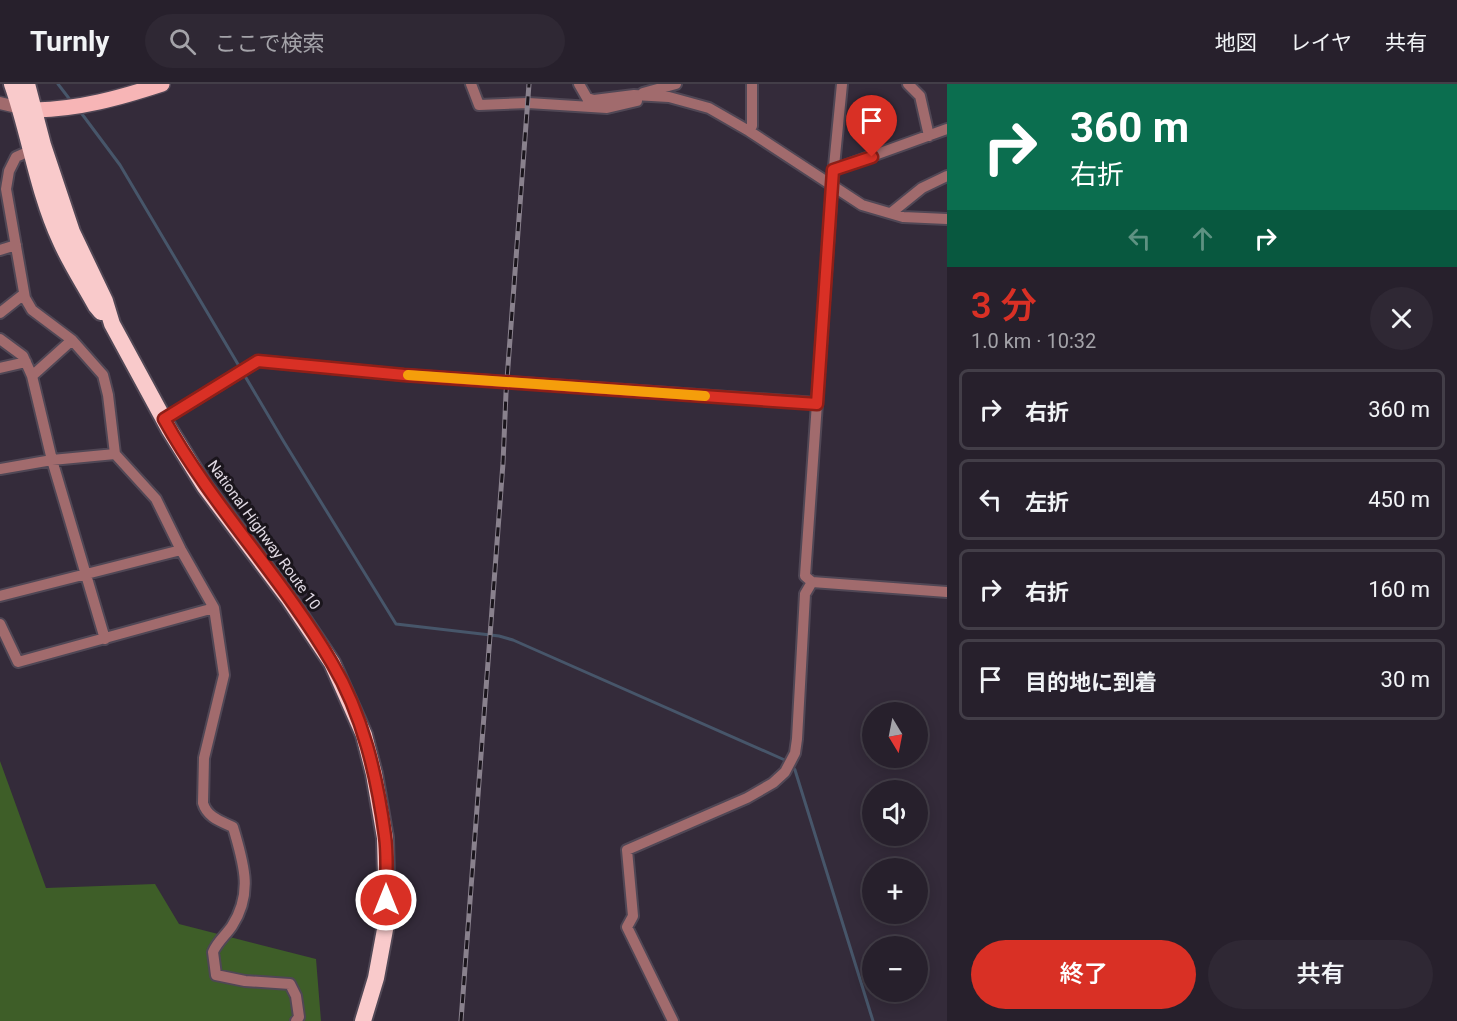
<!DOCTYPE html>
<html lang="ja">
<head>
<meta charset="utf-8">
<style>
  body { margin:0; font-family:Roboto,"Noto Sans JP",sans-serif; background:#2f2834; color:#f1f3f6; height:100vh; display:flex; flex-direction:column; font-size:22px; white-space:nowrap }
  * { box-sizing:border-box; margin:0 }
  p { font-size:20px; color:#a4a3a9 }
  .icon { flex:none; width:33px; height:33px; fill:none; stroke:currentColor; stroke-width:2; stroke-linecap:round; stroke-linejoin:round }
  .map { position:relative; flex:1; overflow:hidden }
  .details { display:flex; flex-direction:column; background:#27202c; width:510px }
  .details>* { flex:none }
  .guide { background:#0b6e4f; color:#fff; overflow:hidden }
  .needle { width:39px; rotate:170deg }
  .fabs { position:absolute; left:862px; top:618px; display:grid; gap:12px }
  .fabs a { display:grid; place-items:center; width:66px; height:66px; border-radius:50%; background:#27202c; box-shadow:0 3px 15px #0003,0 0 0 2px #433e48; font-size:30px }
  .pin { position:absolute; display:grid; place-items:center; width:51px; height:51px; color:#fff; margin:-62px -26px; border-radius:50% 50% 50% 0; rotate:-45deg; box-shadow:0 0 6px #0007 }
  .pin .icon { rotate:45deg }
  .me { position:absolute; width:66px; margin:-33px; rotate:0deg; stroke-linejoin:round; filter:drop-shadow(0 0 4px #0008) }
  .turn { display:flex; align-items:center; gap:21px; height:126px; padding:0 24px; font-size:27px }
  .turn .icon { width:78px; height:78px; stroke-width:2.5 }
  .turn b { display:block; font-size:42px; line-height:51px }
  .lanes { display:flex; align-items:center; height:57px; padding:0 24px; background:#0003; justify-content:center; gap:30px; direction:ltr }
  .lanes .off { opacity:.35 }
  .round { display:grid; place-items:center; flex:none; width:63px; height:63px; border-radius:32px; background:#2f2834 }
  .head { display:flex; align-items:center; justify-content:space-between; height:102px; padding:0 24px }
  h1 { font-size:36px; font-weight:600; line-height:45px; color:#d93025 }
  .button { display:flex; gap:12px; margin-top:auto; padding:12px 24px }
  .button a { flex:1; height:69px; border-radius:36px; background:#d93025; color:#fff; font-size:24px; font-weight:600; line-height:69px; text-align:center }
  .button a+a { background:#2f2834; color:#f1f3f6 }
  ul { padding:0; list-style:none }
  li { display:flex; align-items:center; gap:18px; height:81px; margin:0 12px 9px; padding:0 12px; border:3px solid #433e48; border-radius:9px }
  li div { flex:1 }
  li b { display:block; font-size:22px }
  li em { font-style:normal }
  header { display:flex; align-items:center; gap:36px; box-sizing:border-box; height:84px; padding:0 30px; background:#27202c; border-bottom:2px solid #433e48 }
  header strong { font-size:28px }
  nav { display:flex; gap:33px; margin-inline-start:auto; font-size:21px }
  .search { width:420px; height:54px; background:#2f2834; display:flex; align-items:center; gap:15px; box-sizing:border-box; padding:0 21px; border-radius:33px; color:#a4a3a9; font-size:22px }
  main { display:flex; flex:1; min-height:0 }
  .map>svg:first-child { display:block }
</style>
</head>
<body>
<header>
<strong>Turnly</strong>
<div class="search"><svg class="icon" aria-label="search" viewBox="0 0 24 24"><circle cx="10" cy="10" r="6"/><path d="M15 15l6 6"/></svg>ここで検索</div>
<nav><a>地図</a><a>レイヤ</a><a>共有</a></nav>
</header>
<main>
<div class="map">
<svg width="947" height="937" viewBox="0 0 947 937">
  <rect width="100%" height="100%" fill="#342b3a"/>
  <path fill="#3e5e28" d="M0,677L46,804L155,800L179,840L316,875L321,937H0Z"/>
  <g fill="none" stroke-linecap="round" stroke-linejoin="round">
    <path stroke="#47566a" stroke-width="3" d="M58,0L71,17
      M79,26L120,81L284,358L396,540L499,552L513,556L787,677
      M792,682L795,686L873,937"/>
    <g stroke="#504755" stroke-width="14">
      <path id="minor" d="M471,0L479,21L528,19L607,24L637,17
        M579,0L587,14L594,16L634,11L669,13L709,24L749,47L862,121L903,133L947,135
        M842,0L832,103L805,492L812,498L947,508
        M908,0L920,12L929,52
        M643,9L676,0
        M749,47L752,42V0
        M34,65L16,73L9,87L6,105L25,214L32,226L72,256L103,291L108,311L115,370L156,415L181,466L214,524L224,591L204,674L203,719C207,733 220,737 233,743C243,778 254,808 232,842C226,851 217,858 213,868L216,891L245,897L290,900L296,912L299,933L296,937
        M833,86L947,45
        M891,129L922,104L947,92
        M0,166L16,161
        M0,229L24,210
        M0,255L23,272L32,292L52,376L105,555
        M0,284L26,278
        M32,292L72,256
        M164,335L258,277L404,291L817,319
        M0,385L52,376L115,370
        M0,512L181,466
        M0,540L18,578L214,524
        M673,937L627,843L633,832L627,766L747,714L773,699L785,688L795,669L797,655L805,510L812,498"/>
    </g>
    <g stroke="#504755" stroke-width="15">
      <path id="tertiary" d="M0,19L25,25"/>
    </g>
    <g stroke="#504755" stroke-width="18">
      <path id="primary" d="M35,26C80,25 119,14 162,0"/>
    </g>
    <g stroke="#504755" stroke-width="20">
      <path id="trunk" d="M12,0C30,51 37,106 60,156C70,179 84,200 96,222L101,228
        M27,0L43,61L72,148L105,217L112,240L169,345L205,403L289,515L332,579L364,651L374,690L385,754L386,792V840L376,894L363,937"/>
    </g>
    <use href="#minor" stroke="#a16b6d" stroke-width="10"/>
    <use href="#tertiary" stroke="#a16b6d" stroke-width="12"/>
    <use href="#primary" stroke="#f7b5b6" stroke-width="15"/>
    <use href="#trunk" stroke="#f9cacb" stroke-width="16"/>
    <g stroke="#89818d" stroke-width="5">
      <path id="rail" d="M461,937L503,379L506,309L529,0"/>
    </g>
    <use href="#rail" stroke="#1a151c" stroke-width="3" stroke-dasharray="9" stroke-linecap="butt"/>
  </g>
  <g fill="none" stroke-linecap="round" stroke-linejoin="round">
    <g stroke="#8d1f18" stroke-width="15">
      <path id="route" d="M386,816C386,795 388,773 385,752C377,692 363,631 332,579C282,493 212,422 164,335L258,277L404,291L817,320L833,86L872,73"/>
    </g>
    <use href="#route" stroke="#d93025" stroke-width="10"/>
    <path stroke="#f59e0b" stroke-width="10" d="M408,291L705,312"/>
  </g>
  <g text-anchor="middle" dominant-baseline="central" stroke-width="6" stroke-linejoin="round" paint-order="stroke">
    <g font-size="15" fill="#e1dae4" stroke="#1a151c">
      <text transform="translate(264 451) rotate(54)">National Highway Route 10</text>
    </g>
  </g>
</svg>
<div class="fabs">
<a><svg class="needle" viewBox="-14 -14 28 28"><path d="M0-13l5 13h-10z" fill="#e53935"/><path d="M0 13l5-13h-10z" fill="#a4a3a9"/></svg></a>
<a><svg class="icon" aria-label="sound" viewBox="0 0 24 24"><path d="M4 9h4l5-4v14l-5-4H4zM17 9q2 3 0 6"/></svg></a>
<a>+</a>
<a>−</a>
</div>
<div class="pin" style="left:872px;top:73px;background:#d93025"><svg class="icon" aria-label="arrive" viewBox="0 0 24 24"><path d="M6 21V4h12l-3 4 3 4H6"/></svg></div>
<svg class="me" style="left:386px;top:816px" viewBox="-20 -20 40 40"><circle r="17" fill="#d93025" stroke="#fff" stroke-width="3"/><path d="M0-11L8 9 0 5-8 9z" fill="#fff"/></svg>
</div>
<section class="details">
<div class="guide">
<div class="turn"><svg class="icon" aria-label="right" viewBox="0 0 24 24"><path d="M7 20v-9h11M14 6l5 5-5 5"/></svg><div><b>360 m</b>右折</div></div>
<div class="lanes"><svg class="icon off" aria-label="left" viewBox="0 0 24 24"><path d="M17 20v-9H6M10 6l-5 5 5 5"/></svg><svg class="icon off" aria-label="ahead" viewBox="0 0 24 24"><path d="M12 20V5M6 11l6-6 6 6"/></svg><svg class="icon" aria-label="right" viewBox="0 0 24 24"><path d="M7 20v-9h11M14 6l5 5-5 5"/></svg></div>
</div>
<div class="head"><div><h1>3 分</h1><p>1.0 km · 10:32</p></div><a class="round"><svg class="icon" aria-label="close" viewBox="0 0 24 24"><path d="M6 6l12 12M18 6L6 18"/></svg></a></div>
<ul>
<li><svg class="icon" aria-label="right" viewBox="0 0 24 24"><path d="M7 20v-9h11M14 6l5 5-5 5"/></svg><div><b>右折</b></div><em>360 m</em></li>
<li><svg class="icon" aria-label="left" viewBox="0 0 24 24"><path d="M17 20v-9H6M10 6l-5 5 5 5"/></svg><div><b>左折</b></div><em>450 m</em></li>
<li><svg class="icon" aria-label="right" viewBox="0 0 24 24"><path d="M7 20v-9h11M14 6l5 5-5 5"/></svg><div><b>右折</b></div><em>160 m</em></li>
<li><svg class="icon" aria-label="arrive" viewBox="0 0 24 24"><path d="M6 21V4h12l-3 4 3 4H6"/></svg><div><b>目的地に到着</b></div><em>30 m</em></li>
</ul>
<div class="button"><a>終了</a><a>共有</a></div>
</section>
</main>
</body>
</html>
